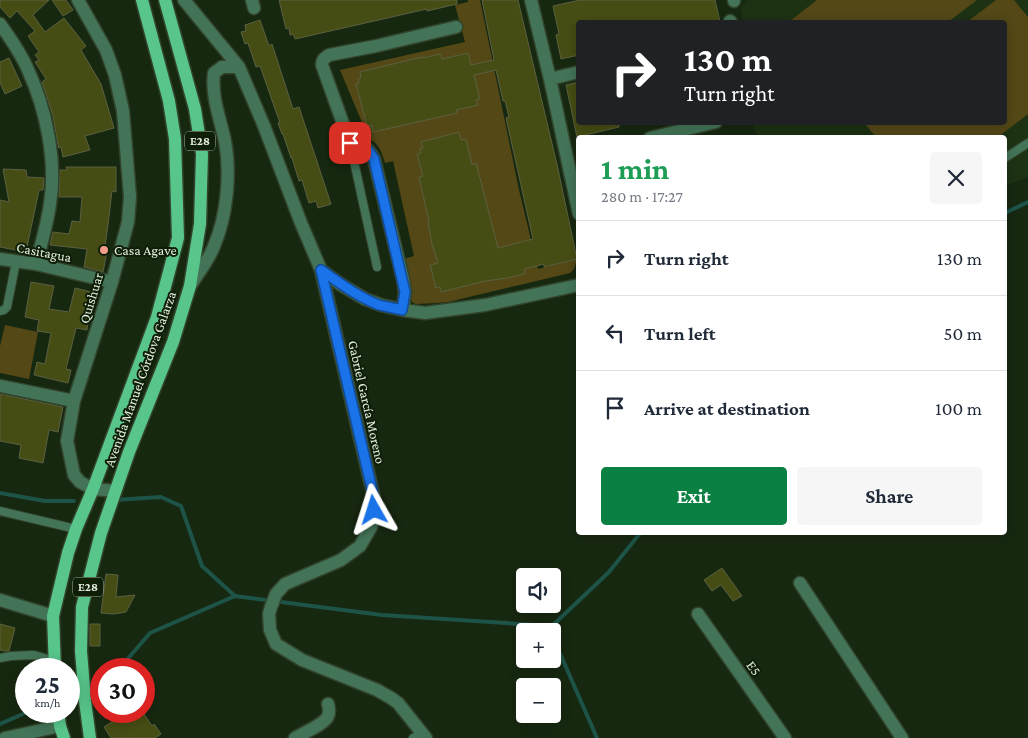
<!DOCTYPE html>
<html lang="en">
<head>
<meta charset="utf-8">
<style>
  body { margin:0; font-family:"Crimson Pro",serif; background:#f6f6f7; color:#1f2937; height:100vh; display:flex; flex-direction:column; font-size:19px; white-space:nowrap }
  * { box-sizing:border-box; margin:0 }
  p { font-size:16px; color:#747a83 }
  .icon { flex:none; width:28px; height:28px; fill:none; stroke:currentColor; stroke-width:2; stroke-linecap:round; stroke-linejoin:round }
  .map { position:relative; flex:1; overflow:hidden }
  .sheet { position:absolute; left:576px; top:135px; width:431px; height:400px; display:flex; flex-direction:column; background:#fff; border-radius:5px; box-shadow:0 2px 12px #0003 }
  .sheet>* { flex:none }
  .guide { position:absolute; left:576px; top:20px; width:431px; height:105px; border-radius:5px; box-shadow:0 2px 12px #0003; background:#202124; color:#fff; overflow:hidden }
  .tools { position:absolute; left:516px; top:568px; display:grid; gap:10px }
  .tools a { display:grid; place-items:center; width:45px; height:45px; border-radius:5px; background:#fff; box-shadow:0 2px 12px #0003; font-size:25px }
  .speed { position:absolute; left:15px; top:658px; display:flex; gap:10px; font-size:25px; font-weight:700; text-align:center }
  .speed>* { display:grid; place-content:center; width:65px; height:65px; border-radius:50%; background:#fff; box-shadow:0 2px 12px #0003; line-height:1 }
  .speed small { font-size:12px; font-weight:400 }
  .speed .limit { border:8px solid #d22; background:#fff; color:#111 }
  .pin { position:absolute; display:grid; place-items:center; width:42px; height:42px; color:#fff; margin:-21px; border-radius:10px; box-shadow:0 2px 8px #0006 }
  .me { position:absolute; width:55px; margin:-28px; rotate:354deg; stroke-linejoin:round; filter:drop-shadow(0 0 4px #0008) }
  .turn { display:flex; align-items:center; gap:18px; height:105px; padding:0 25px; font-size:22px }
  .turn .icon { width:65px; height:65px; stroke-width:2.5 }
  .turn b { display:block; font-size:35px; line-height:42px }
  .round { display:grid; place-items:center; flex:none; width:52px; height:52px; border-radius:5px; background:#f6f6f7 }
  .head { display:flex; align-items:center; justify-content:space-between; height:85px; padding:0 25px }
  h1 { font-size:30px; font-weight:700; line-height:38px; color:#1e9e55 }
  .primary-button { display:flex; gap:10px; margin-top:auto; padding:10px 25px }
  .primary-button a { flex:1; height:58px; border-radius:5px; background:#0b8043; color:#fff; font-size:20px; font-weight:700; line-height:58px; text-align:center }
  .primary-button a+a { background:#f6f6f7; color:#1f2937 }
  ul { padding:0; list-style:none }
  li { display:flex; align-items:center; gap:15px; height:75px; padding:0 25px; border-top:1px solid #e0e1e3 }
  li div { flex:1 }
  li b { display:block; font-size:19px }
  li em { font-style:normal }
  .map>svg:first-child { display:block }
</style>
</head>
<body>
<div class="map">
<svg width="1028" height="738" viewBox="0 0 1028 738">
  <rect width="100%" height="100%" fill="#172810"/>
  <path fill="#1d3213" d="M748,0H1028V177L1005,186V138L758,137L752,124L748,123L740,125L739,123L1005,122V22H744L742,21L741,7Z"/>
  <path fill="#544817" d="M468,0H480L519,190L538,269L577,259L574,269L570,273L448,302L437,303L415,304L412,302L404,259L414,256L393,161L385,163C382,153 379,143 369,139L340,70L465,42L455,5L468,2Z
    M817,0H977L948,22H791L790,21Z
    M996,0H1014L1028,17V114L998,137H876L864,123L1005,122V22H967Z
    M5,325L38,332L29,379L0,373V346Z"/>
  <g fill="none" stroke-linecap="round" stroke-linejoin="round">
    <path stroke="#1e5348" stroke-width="4" d="M1005,213L1028,202
      M0,493L45,501H74
      M114,500L161,497L181,506L202,566L235,596L382,615L552,626
      M119,669L150,633L235,596
      M87,686L101,680
      M0,724L30,711
      M597,738L555,642L552,626L609,572L641,532"/>
  </g>
  <path fill="#464d14" stroke="#5b6041" d="M0,0H49L33,15L45,32L64,18L86,46L81,50L101,84L114,128L85,136L90,150L63,157L61,147L59,148L58,145L53,116L42,82L46,79L35,62L39,60L35,55L39,52L28,36L35,31L17,11L10,18L0,7Z
    M52,0H66L73,10L63,16Z
    M279,0H457V4L427,11V9L295,39L293,34L290,35L289,28L286,29Z
    M482,0H518L558,169L577,259L544,267V264L524,269L525,274L507,278L485,281L441,292L440,287L436,288L430,265L438,263L432,244L428,222L429,221L419,177L423,176L417,154L421,153L420,149L423,148L421,142L459,132L461,140L466,139L472,165L476,163L498,248L533,239L506,118L509,117L505,101H503L496,70L474,75L480,99L476,100L478,105L456,110L457,113L373,132L372,125L367,126L356,84L359,83L358,79L361,78L360,72L422,57V58L441,54L442,59L468,53L471,65L494,60Z
    M580,0H715L720,22H579V55L561,59L556,35L559,34L553,6Z
    M260,20L269,46L272,44L293,109L299,107L331,204L318,208L316,201L309,203L302,180L299,181L292,158H291L283,134H282L278,123H280L260,66L256,67L248,43L245,44L241,32L246,31L245,25Z
    M9,58L22,86L5,94L0,83V62Z
    M579,82V122H619V127L577,137L566,85Z
    M66,167H116V192L112,191L108,225L105,246H108L103,272L84,267L87,249L50,245L53,232L69,234L72,221L80,222L82,197H59L60,170H67Z
    M3,169L26,170L27,177L44,178L43,190H39L26,252L0,247V200L9,202Z
    M31,282L54,286L49,309L69,312L75,288L96,293L91,315H89L87,330L76,328L66,369L71,370L68,383L34,375L37,362L45,364L51,333L37,331L39,320L25,317Z
    M0,394L63,407L58,432L49,430L43,463L19,458L21,445L0,441Z
    M722,568L742,596L733,601L721,585L712,591L704,580Z
    M106,574L118,575L116,597L135,595L126,612L114,614L101,613Z
    M0,624L15,628L9,651H5L0,650Z
    M90,624H100V646H90Z
    M128,711H142L152,726L154,724L161,734L155,738H111L104,727Z"/>
  <g fill="none" stroke-linecap="round" stroke-linejoin="round">
    <g stroke="#33442d" stroke-width="10">
      <path id="lane" d="M350,143L377,267
        M1005,158L1028,143
        M0,311L4,310L7,307L16,262
        M0,511L76,529
        M0,658L11,656L34,655L55,661
        M413,738L423,733"/>
    </g>
    <g stroke="#33442d" stroke-width="15">
      <path id="street" d="M78,0L106,50L115,75L123,111L130,197L128,222L112,282L74,401L67,441L74,475L80,482L93,489L115,491
        M184,0L239,67L264,126L301,223L321,270L374,498L373,519L371,527L360,546L341,560L285,584L276,594L271,607L269,614L270,630L276,644L302,660L377,690L391,698L398,703L426,738
        M252,0L254,8
        M531,0L550,79L579,214
        M734,0V1
        M730,21L731,22
        M0,24C10,38 21,53 28,70C46,109 57,161 50,204C47,225 41,245 36,264
        M550,79L579,72
        M650,138L716,122
        M0,259L36,264L112,282
        M321,270L340,284L365,299L381,305L403,310L425,313L485,305L579,285
        M190,286C198,273 209,260 214,246C227,216 231,173 225,141C220,118 211,96 214,73L222,67H239
        M403,310L405,292L403,279L374,159C367,146 364,145 350,143L322,65C322,59 325,58 329,55L376,46L456,27
        M0,386L74,401
        M800,583L902,738
        M0,600L53,616
        M698,614L785,738
        M5,738L60,726
        M295,738C303,733 325,724 328,716C330,712 329,708 328,704"/>
    </g>
    <g stroke="#33442d" stroke-width="15">
      <path id="primary" d="M55,669L53,616L68,553L76,529L93,489L157,317L178,238L175,139L169,101L142,0
        M58,711L60,726L64,738
        M90,738L85,701L81,651L82,607L101,533L129,452L173,342L190,286L200,224L202,154L195,109L165,0"/>
    </g>
    <use href="#lane" stroke="#437457" stroke-width="8"/>
    <use href="#street" stroke="#437457" stroke-width="12"/>
    <use href="#primary" stroke="#58c68b" stroke-width="12"/>
  </g>
  <g fill="none" stroke-linecap="round" stroke-linejoin="round">
    <g stroke="#114b97" stroke-width="12">
      <path id="route" d="M350,143C364,145 367,147 374,159L405,292L402,310C395,308 387,307 379,305C358,297 340,283 321,270L374,498V510"/>
    </g>
    <use href="#route" stroke="#1a73e8" stroke-width="9"/>
  </g>
  <circle fill="#f49e89" stroke="#0e1e07" stroke-width="2" cx="104" cy="250" r="5"/>
  <g text-anchor="middle" dominant-baseline="central" stroke-width="4" stroke-linejoin="round" paint-order="stroke">
    <g fill="#0e1e07" stroke="#a2b09e" stroke-width="1">
      <rect x="185" y="131.5" width="30" height="19" rx="4"/>
      <rect x="73" y="577.5" width="30" height="19" rx="4"/>
    </g>
    <g font-size="12" font-weight="bold" fill="#e2eede">
      <text x="200" y="141">E28</text>
      <text x="88" y="587">E28</text>
    </g>
    <g font-size="14" fill="#e2eede" stroke="#0e1e07" text-anchor="start">
      <text x="114" y="250">Casa Agave</text>
    </g>
    <g font-size="14" fill="#e2eede" stroke="#0e1e07">
      <text transform="translate(44 252) rotate(11)">Casitagua</text>
      <text transform="translate(91 298) rotate(-73)">Quishuar</text>
      <text transform="translate(140 379) rotate(-70)">Avenida Manuel Córdova Galarza</text>
      <text transform="translate(367 402) rotate(77)">Gabriel García Moreno</text>
      <text transform="translate(754 668) rotate(55)">E5</text>
    </g>
  </g>
</svg>
<div class="tools">
<a><svg class="icon" aria-label="sound" viewBox="0 0 24 24"><path d="M4 9h4l5-4v14l-5-4H4zM17 9q2 3 0 6"/></svg></a>
<a>+</a>
<a>−</a>
</div>
<div class="speed"><div>25<small>km/h</small></div><div class="limit">30</div></div>
<div class="pin" style="left:350px;top:143px;background:#d93025"><svg class="icon" aria-label="arrive" viewBox="0 0 24 24"><path d="M6 21V4h12l-3 4 3 4H6"/></svg></div>
<svg class="me" style="left:374px;top:510px" viewBox="-20 -20 40 40"><path d="M0-17L14 15 0 8-14 15z" fill="#1a73e8" stroke="#fff" stroke-width="4"/></svg>
<div class="guide">
<div class="turn"><svg class="icon" aria-label="right" viewBox="0 0 24 24"><path d="M7 20v-9h11M14 6l5 5-5 5"/></svg><div><b>130 m</b>Turn right</div></div>
</div>
<section class="sheet">
<div class="head"><div><h1>1 min</h1><p>280 m · 17:27</p></div><a class="round"><svg class="icon" aria-label="close" viewBox="0 0 24 24"><path d="M6 6l12 12M18 6L6 18"/></svg></a></div>
<ul>
<li><svg class="icon" aria-label="right" viewBox="0 0 24 24"><path d="M7 20v-9h11M14 6l5 5-5 5"/></svg><div><b>Turn right</b></div><em>130 m</em></li>
<li><svg class="icon" aria-label="left" viewBox="0 0 24 24"><path d="M17 20v-9H6M10 6l-5 5 5 5"/></svg><div><b>Turn left</b></div><em>50 m</em></li>
<li><svg class="icon" aria-label="arrive" viewBox="0 0 24 24"><path d="M6 21V4h12l-3 4 3 4H6"/></svg><div><b>Arrive at destination</b></div><em>100 m</em></li>
</ul>
<div class="primary-button"><a>Exit</a><a>Share</a></div>
</section>
</div>
</body>
</html>
